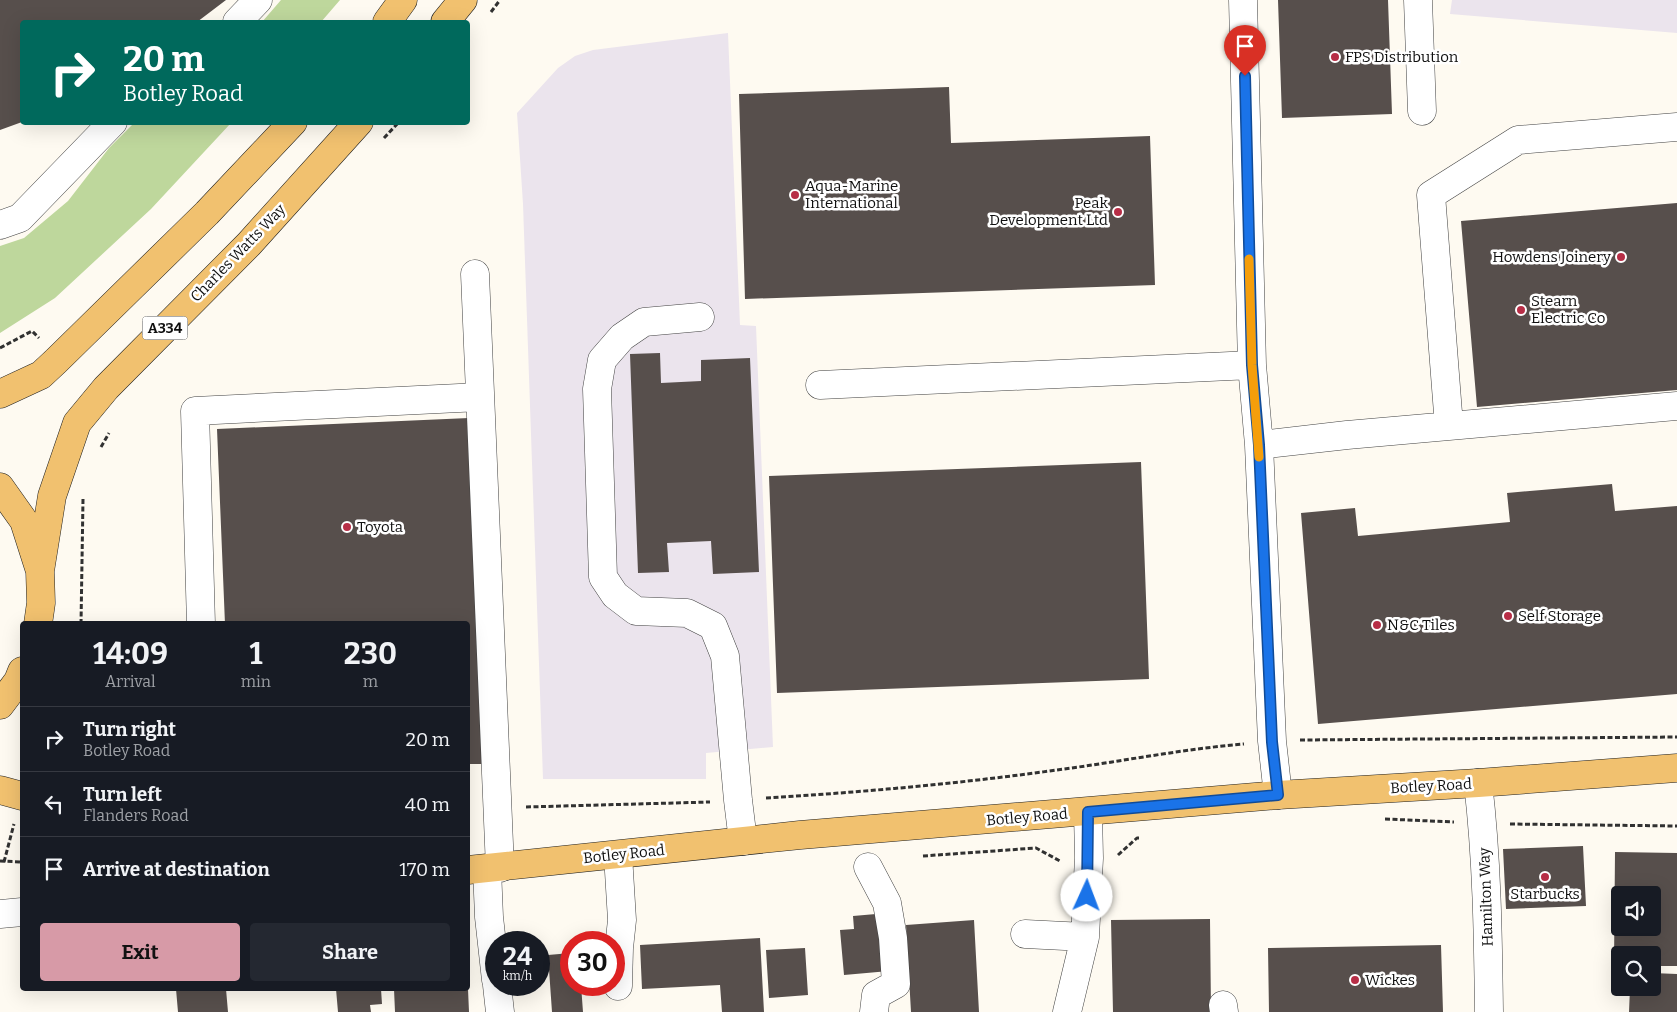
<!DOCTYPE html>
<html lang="en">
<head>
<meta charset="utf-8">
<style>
  body { margin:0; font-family:Bitter,serif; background:#242831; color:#f1f3f6; height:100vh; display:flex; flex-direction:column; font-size:19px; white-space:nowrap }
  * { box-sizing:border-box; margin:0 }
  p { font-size:16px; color:#9ea1a6 }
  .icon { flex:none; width:28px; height:28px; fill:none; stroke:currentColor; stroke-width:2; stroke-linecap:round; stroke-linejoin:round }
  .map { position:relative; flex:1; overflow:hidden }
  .sheet { position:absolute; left:20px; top:621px; width:450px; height:370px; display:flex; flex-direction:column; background:#171b24; border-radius:5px; box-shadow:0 5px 20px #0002 }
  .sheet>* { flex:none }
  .banner { position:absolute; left:20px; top:20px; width:450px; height:105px; border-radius:5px; box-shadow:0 5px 20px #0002; background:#00695c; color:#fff; overflow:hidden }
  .controls { position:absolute; left:1611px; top:886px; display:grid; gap:10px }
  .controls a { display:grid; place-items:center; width:50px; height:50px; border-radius:5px; background:#171b24; box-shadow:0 5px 20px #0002; font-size:25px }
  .speed { position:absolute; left:485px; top:931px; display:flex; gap:10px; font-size:25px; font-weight:700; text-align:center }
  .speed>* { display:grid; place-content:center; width:65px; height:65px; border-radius:50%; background:#171b24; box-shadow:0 5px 20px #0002; line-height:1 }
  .speed small { font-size:12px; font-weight:400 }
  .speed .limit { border:8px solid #d22; background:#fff; color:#111 }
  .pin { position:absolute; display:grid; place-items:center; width:42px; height:42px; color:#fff; margin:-51px -21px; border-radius:50% 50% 50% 0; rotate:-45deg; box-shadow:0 0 5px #0007 }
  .pin .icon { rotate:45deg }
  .me { position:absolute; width:55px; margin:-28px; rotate:2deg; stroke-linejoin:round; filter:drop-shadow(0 0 4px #0008) }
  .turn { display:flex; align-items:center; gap:18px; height:105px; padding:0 20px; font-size:22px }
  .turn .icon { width:65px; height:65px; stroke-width:2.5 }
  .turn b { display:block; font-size:35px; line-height:42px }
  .eta { display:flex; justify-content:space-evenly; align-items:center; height:85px; text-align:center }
  .eta b { font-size:30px; font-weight:700; line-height:35px }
  .cta { display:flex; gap:10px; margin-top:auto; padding:10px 20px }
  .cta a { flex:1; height:58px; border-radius:5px; background:#d79aa7; color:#111; font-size:20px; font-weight:700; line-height:58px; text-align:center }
  .cta a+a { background:#242831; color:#f1f3f6 }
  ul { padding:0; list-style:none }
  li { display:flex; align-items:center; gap:15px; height:65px; padding:0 20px; border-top:1px solid #363941 }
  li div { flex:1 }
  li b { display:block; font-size:19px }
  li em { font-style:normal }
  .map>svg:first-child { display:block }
</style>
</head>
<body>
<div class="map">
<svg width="1677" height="1012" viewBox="0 0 1677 1012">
  <rect width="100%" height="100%" fill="#fefaf1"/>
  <path fill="#ebe4ed" d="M1452,0H1677V33L1450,14Z
    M728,33L740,325L756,326L773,747L706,753V779H543L523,204L517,113L558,68L575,56L593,50Z"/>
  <path fill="#bed79c" d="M281,0H340L321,22H262Z
    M135,122L231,123L151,209L55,298L0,333V246L24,238L68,201L109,148Z"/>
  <path fill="#574f4c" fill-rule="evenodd" d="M0,0H226L197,22H22V122L0,130Z
    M1278,0H1388L1392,114L1282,118Z
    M949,87L951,143L1150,136L1155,285L745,299L739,94Z
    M1677,203V390L1477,407L1461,221Z
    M660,353L661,383L701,381V360L750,358L759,572L713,574L711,541L667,543L669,572L638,573L630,354Z
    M469,418L484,764H468V624H225L217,429Z
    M1141,462L1149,679L777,693L769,476Z
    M1612,484L1615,511L1677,506V694L1318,724L1301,513L1355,508L1358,536L1510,522L1507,493Z
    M1583,846L1586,906L1506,909L1503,849Z
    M1615,852L1677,853V966H1652V955H1620V965H1614ZM1620,895H1652V928H1620Z
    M876,914L889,971L844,975L840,930L854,929L853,916Z
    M1210,919L1211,1012H1113L1111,920Z
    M974,920L979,1012H911L906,925Z
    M760,938L764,1012H722L720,985L642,989L640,945Z
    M1441,945L1443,1012H1269L1268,948Z
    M805,948L808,995L769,998L766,950Z
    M571,953V985H581L583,1012H552L548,955Z
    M1652,973L1677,974V1012H1629L1630,988H1652Z
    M176,989H226L228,1012H178Z
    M336,989H381L382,1004L370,1005L371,1012H338Z
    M394,989H468L469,1012H395Z"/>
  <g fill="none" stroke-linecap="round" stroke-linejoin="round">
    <g stroke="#424242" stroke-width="29">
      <path id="minor" d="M1243,0L1252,365L1259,445L1272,741L1278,795
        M1418,0L1422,111
        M237,22L258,0
        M0,225L20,218L113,122
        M475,274L500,868
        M700,317L644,322L622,337L602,360L597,389L603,577L615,595L636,611L687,613L713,626L725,656L738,800L743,841
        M820,385L1252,365
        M1449,426L1431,195L1518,140L1677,127
        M1259,445L1347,435L1677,406
        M201,624L195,411L480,397
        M1478,783C1487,859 1488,935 1489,1012
        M618,855L622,920L619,948L618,986
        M868,867L887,903L893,938L896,984L876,995L874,1012
        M487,869L489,917L496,980
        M0,914L22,912
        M1025,934L1085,937
        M497,985L500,1012
        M1223,1005L1224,1012
        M1067,1012L1085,937L1089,858L1088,812"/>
    </g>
    <g stroke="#202020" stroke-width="29">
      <path id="major" d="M387,22L403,0
        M445,22L463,0
        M0,394L41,375L56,361L207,213L293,122
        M0,487L24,521L40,571L41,603L38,624
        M40,571L52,496L77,423L106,388L249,244L359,122
        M0,705L18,681L22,671
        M0,790L22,796
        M468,870L800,835L1278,795L1478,783L1677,768"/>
    </g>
    <path stroke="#313131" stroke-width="3" stroke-dasharray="5 2.5" stroke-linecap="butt" d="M491,12L500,0
      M384,138L399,122
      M0,348L32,331L39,338
      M101,447L109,433
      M81,624L83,499
      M1300,740L1677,737
      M766,798C866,792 965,783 1064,769C1124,761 1183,749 1244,744
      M526,807L710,802
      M1385,819L1454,822
      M1510,824L1677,826
      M1118,855L1137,838H1140
      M923,856L1036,848L1060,861
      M0,861L22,862
      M4,862L14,824"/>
    <use href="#minor" stroke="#fff" stroke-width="28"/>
    <use href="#major" stroke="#f1c16f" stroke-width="28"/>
  </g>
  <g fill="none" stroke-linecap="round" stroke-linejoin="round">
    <g stroke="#114b97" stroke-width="12">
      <path id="route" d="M1087,896L1088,812L1278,795L1272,742L1259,445L1252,365L1245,76"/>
    </g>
    <use href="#route" stroke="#1a73e8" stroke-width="9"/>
    <path stroke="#f59e0b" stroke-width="9" d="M1249,259L1252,365L1259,457"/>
  </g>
  <g fill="#b72e46" stroke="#fff" stroke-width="2">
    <circle cx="1335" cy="57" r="5"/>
    <circle cx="795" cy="195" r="5"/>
    <circle cx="1118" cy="212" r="5"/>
    <circle cx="1621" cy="257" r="5"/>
    <circle cx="1521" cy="310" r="5"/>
    <circle cx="347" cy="527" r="5"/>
    <circle cx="1508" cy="616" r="5"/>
    <circle cx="1377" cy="625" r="5"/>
    <circle cx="1545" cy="877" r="5"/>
    <circle cx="1355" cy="980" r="5"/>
  </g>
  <g text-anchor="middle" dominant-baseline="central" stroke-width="5" stroke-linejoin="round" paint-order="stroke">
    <rect fill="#fff" stroke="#575757" stroke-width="1" x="142.5" y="316.5" width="45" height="23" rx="4"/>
    <g font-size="14" font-weight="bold" fill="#0f0f0f">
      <text x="165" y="328">A334</text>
    </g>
    <g font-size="15" fill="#0f0f0f" stroke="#fff" text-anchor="start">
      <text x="1345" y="57">FPS Distribution</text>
      <text x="805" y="186">Aqua-Marine<tspan x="805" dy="17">International</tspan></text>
      <text x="1108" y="203" text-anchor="end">Peak<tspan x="1108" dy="17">Development Ltd</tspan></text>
      <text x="1611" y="257" text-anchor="end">Howdens Joinery</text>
      <text x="1531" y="301">Stearn<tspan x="1531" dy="17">Electric Co</tspan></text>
      <text x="357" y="527">Toyota</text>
      <text x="1518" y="616">Self Storage</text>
      <text x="1387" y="625">N&amp;C Tiles</text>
      <text x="1545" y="894" text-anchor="middle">Starbucks</text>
      <text x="1365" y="980">Wickes</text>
    </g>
    <g font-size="15" fill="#0f0f0f" stroke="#fff">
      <text transform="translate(238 253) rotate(-46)">Charles Watts Way</text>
      <text transform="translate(1431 786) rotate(-3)">Botley Road</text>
      <text transform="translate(1027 817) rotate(-5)">Botley Road</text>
      <text transform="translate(624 854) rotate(-6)">Botley Road</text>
      <text transform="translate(1486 897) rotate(-92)">Hamilton Way</text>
    </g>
  </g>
</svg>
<div class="controls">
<a><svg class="icon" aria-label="sound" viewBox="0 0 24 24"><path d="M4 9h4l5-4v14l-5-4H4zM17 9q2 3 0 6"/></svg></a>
<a><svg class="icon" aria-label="search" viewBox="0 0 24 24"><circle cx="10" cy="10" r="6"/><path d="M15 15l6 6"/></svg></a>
</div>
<div class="speed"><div>24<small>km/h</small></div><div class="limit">30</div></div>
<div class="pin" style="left:1245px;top:76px;background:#d93025"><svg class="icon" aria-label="arrive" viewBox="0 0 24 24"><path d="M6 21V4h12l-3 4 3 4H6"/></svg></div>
<svg class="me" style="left:1087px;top:896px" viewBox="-20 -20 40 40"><circle r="19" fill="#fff"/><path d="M0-13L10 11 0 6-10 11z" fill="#1a73e8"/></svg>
<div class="banner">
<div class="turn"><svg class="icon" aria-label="right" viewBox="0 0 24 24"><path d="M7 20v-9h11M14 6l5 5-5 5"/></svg><div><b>20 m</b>Botley Road</div></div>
</div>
<section class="sheet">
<div class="eta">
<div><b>14:09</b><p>Arrival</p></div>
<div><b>1</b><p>min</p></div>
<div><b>230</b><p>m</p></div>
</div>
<ul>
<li><svg class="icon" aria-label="right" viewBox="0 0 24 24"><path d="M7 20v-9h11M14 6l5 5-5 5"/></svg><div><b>Turn right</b><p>Botley Road</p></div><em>20 m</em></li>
<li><svg class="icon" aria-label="left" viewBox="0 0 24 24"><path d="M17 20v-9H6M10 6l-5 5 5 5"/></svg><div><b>Turn left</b><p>Flanders Road</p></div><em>40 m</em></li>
<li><svg class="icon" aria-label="arrive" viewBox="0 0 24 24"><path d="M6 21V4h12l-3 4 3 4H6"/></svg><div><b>Arrive at destination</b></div><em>170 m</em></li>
</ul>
<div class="cta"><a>Exit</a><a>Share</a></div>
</section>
</div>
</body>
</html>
